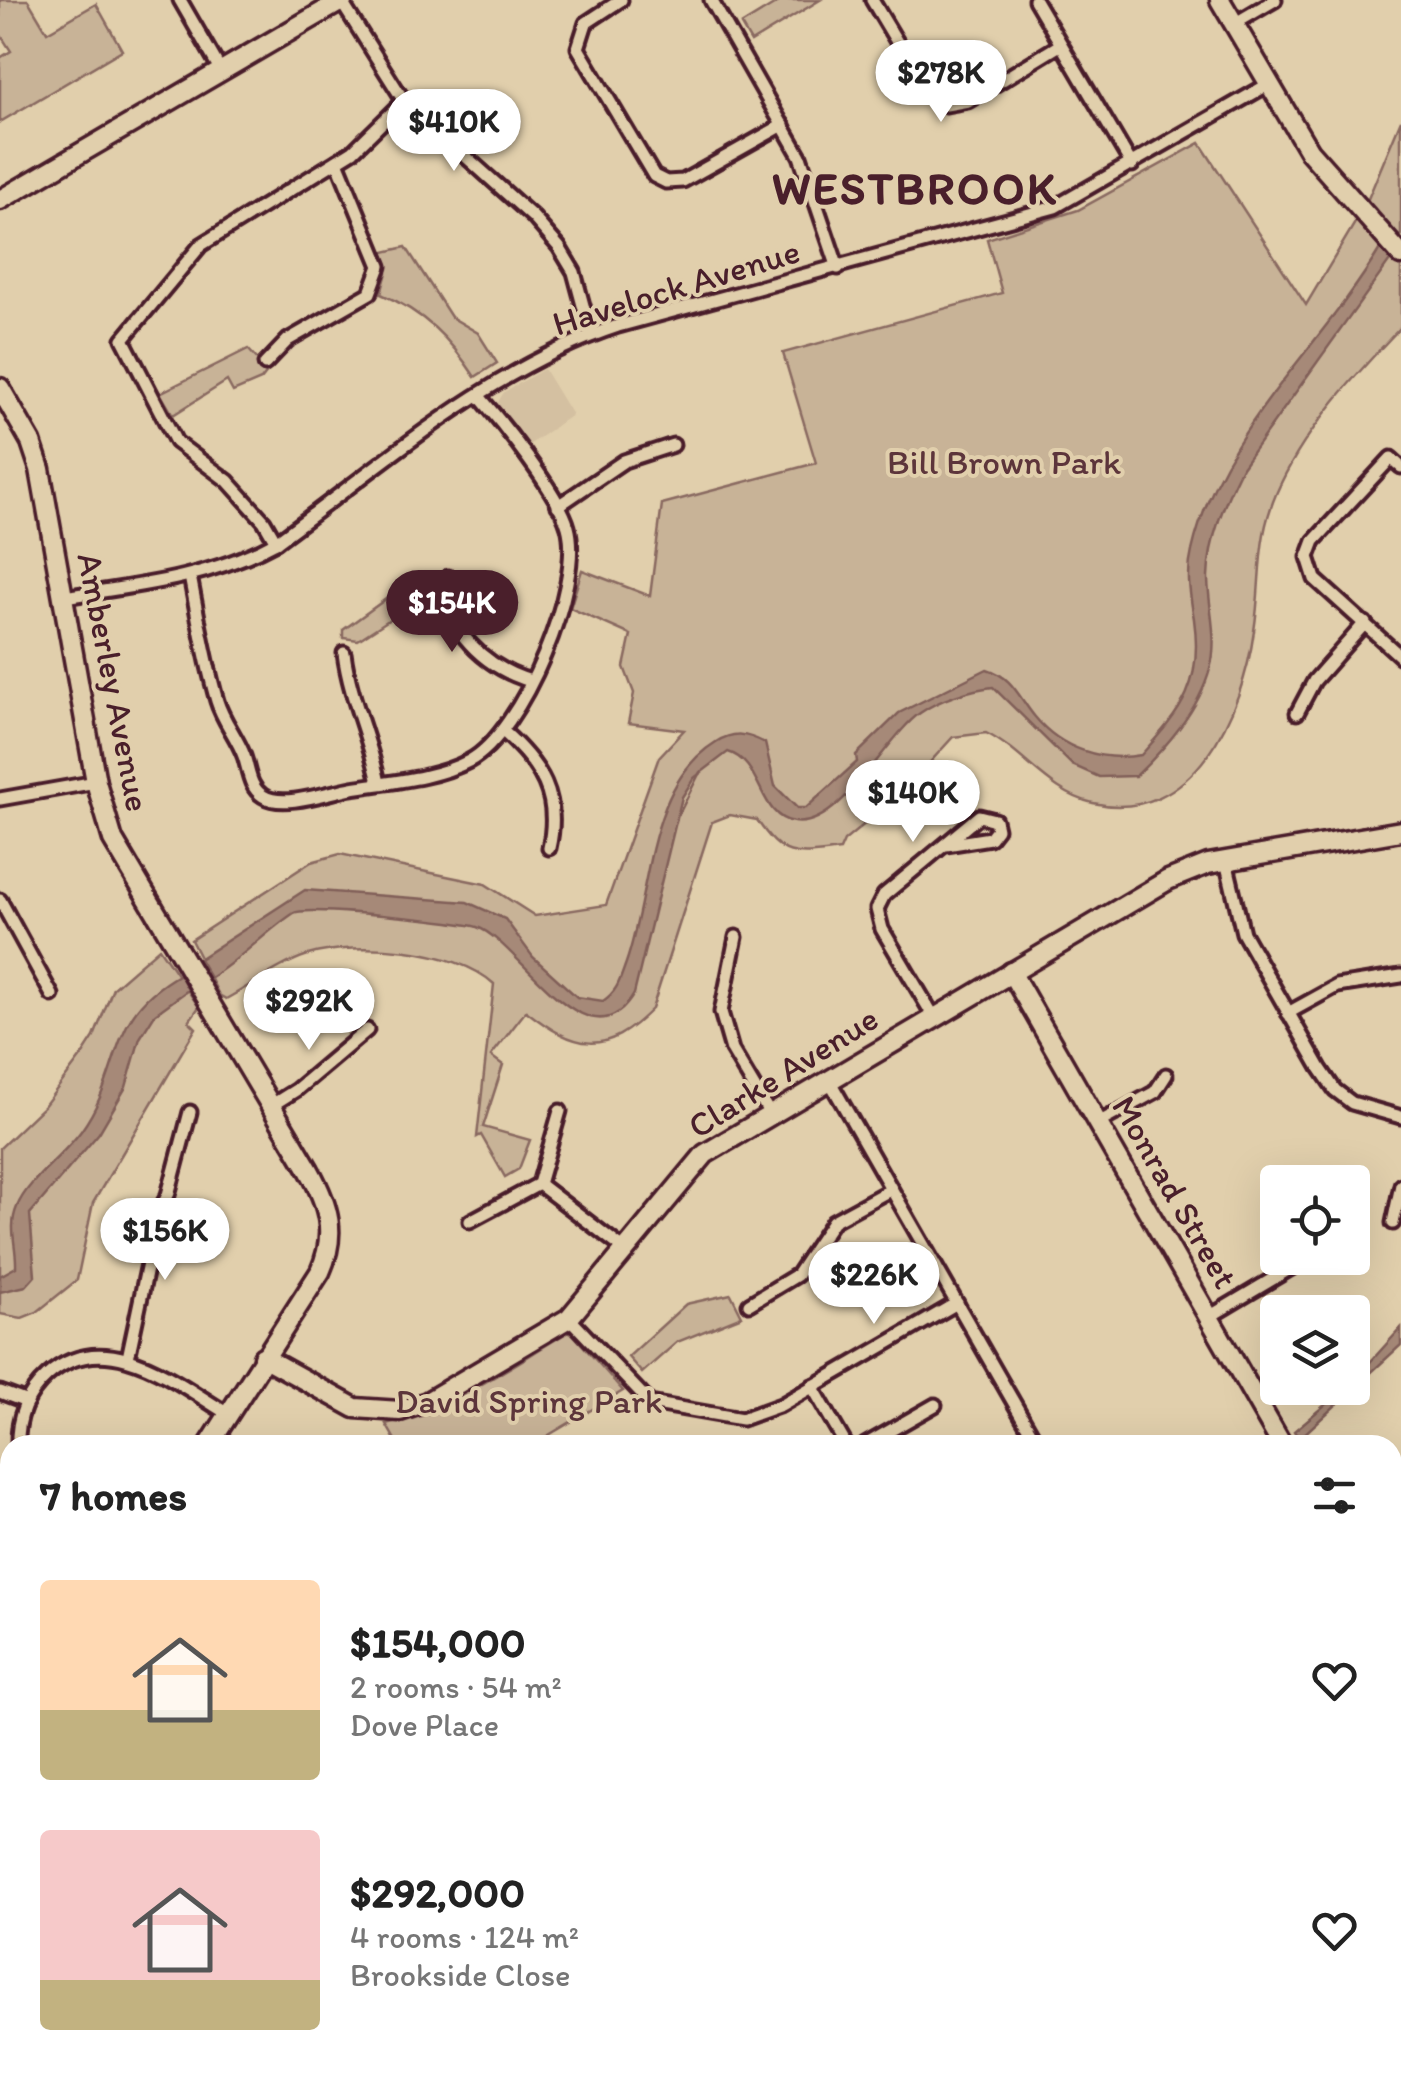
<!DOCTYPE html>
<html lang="en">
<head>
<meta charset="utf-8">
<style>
  :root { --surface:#fff; --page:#f2f2f2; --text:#222; --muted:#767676; --accent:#4a1f2b }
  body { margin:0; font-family:Itim,sans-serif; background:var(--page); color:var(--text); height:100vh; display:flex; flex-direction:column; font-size:38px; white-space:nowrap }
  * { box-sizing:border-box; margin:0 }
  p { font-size:32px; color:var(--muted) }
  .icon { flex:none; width:55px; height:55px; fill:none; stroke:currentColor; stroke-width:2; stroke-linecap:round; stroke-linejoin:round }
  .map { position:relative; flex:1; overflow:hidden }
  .panel { position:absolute; left:0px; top:1435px; width:1402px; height:642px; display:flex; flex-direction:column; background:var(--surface); border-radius:30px 30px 0 0; box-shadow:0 10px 40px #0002 }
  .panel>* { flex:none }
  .tools { position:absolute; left:1260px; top:1165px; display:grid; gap:20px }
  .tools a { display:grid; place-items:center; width:110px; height:110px; border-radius:10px; background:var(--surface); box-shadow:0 10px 40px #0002; font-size:50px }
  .price { position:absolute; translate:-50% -85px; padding:0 22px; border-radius:35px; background:#fff; color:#222; font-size:32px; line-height:65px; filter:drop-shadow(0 2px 5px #0008) }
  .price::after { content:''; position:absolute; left:50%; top:60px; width:30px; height:22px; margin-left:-15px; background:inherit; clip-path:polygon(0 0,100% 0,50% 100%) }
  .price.selected { background:var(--accent); color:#fff }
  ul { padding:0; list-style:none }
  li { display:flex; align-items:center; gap:30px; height:250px; padding:0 40px }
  li span { display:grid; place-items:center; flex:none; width:280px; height:200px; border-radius:10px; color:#555 }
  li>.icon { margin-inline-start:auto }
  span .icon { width:120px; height:120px; fill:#fffc; stroke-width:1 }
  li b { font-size:42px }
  h2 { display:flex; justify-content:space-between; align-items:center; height:120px; padding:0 40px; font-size:42px }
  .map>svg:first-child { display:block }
</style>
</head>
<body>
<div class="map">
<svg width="1401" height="2076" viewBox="0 0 1401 2076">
  <rect width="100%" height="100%" fill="#e1cfac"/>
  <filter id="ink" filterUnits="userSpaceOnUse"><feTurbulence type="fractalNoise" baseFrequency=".01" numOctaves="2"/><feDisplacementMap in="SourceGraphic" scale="20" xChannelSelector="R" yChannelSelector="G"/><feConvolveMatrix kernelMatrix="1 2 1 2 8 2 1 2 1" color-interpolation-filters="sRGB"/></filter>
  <g filter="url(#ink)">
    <path fill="#d4c0a1" d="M544 369 572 415 526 447 497 404 504 392Z"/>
    <g fill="#c8b397" stroke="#896961" stroke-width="2.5">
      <path d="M0 0H28L47 32 96 4 122 50 0 122V58L11 51 0 34Z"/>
      <path d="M782 0H820L751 42 741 25Z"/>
      <path d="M1401 120V327C1357 373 1309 425 1281 483 1254 539 1263 575 1254 631 1243 711 1194 826 1093 803 1049 793 1024 752 986 733L953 737 902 793 844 841 840 850C795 856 783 859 757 820L730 815 712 822 652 1009C605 1057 576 1050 526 1011L491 1056 503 1065 483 1127 530 1140 519 1169 505 1177 481 1135 477 1137 494 984C456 948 357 941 308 955 280 964 252 985 226 999L219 995 191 940 311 862 340 854 485 884 535 916 606 905 659 757 684 730 628 723 634 693 624 667 631 635 570 608 582 570 650 596 662 504 816 463 783 353 1002 293 987 239 1078 210 1200 143 1306 305 1365 206Z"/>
      <path d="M406 247 451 317 478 333 497 363 475 377C450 339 424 312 381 294L388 269 380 253Z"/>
      <path d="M248 349 268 371 261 380 233 392 227 381 173 415 160 393Z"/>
      <path d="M422 573 434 577 436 589 358 640 343 638V630Z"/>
      <path d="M159 948 199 1007 189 1021 196 1028 93 1203 77 1280 37 1312 22 1318 0 1314V1148L44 1106 81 1057 94 1037 113 988Z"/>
      <path d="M731 1294 742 1316 677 1342 642 1373 628 1357 686 1304Z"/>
      <path d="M570 1331 623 1391 532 1445H398L386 1424C454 1408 510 1366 570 1331Z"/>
      <path d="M10 1805V1992L0 1975V1820Z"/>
    </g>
    <g fill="#a68978" stroke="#815f59" stroke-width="2.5">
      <path d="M1381 247 1392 258 1242 467C1225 501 1209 538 1208 577 1208 607 1219 639 1210 669 1199 710 1166 747 1136 776L1099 777 1072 765 993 687C971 689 938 700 920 713 887 736 839 830 794 822 758 817 763 762 728 752L694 778 682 797 634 994C589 1072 517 940 477 927 459 921 305 906 294 913 264 933 241 959 210 978L199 959 305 890 467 902 505 919 533 957 577 997 603 1001C618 991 620 979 626 963 651 892 646 785 716 742 734 731 746 733 765 743L775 786 797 808H806L857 762 856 755 899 713 987 669C1013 677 1019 698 1035 717 1061 749 1102 762 1141 755 1183 709 1203 683 1194 619 1190 595 1186 575 1192 551 1219 431 1320 350 1381 247Z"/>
      <path d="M180 974 188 990 155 1014 140 1038 126 1087 99 1133 30 1214 35 1276 26 1286 0 1292V1276L16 1267C17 1246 8 1228 17 1207 27 1181 62 1157 81 1131 126 1068 103 1017 180 974Z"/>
      <path d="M1401 1328V1345L1299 1439 1294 1431 1345 1388H1352L1353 1381Z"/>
    </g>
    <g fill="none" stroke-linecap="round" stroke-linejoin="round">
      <path stroke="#815f59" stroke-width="2.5" d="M679 814 700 772"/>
      <g stroke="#4a1f2b" stroke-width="19">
        <g id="street">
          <path d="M180 0 221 71"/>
          <path d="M621 0 586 23 578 48 654 176 666 182 683 181 783 125"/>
          <path d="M711 0 800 156 838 268"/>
          <path d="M872 0 927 92 946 105 968 101 1060 45"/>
          <path d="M1035 0 1132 165"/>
          <path d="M341 1 404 101 533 217 559 247 574 272 591 335"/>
          <path d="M1234 24 1275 0"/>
          <path d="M265 364 288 340 370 293 380 266 337 161"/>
          <path d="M1401 467 1391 458 1314 541 1308 557 1315 579 1401 657"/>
          <path d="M558 506 624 461 673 445"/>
          <path d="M276 542 264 521 228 481 176 442 123 339 201 245 353 151 404 101"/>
          <path d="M190 576C198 617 205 661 217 701 223 721 237 737 244 756 249 770 249 787 263 796 283 809 329 792 352 788 389 782 435 779 469 761 522 733 584 584 568 527 559 494 503 424 479 396"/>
          <path d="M448 577C440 629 487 668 531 681"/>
          <path d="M63 597C136 586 211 578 276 542 383 464 490 368 618 326L1055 207 1269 84"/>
          <path d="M344 653C350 699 370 738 379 783"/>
          <path d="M1297 713 1314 681 1365 623"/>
          <path d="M504 732C541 765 561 796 549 848"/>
          <path d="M0 799 96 782"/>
          <path d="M1226 861 1243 933 1320 1068 1335 1090 1352 1103 1401 1117"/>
          <path d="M0 900 52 995"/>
          <path d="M736 937 721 1012 732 1050 770 1114"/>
          <path d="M1288 1013 1337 986 1401 976"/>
          <path d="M934 1017 882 929 877 909 884 895 979 816 995 820 997 829 990 838 946 845"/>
          <path d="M829 1080 1038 1445"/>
          <path d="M272 1105 296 1090 367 1030"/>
          <path d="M1098 1123 1155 1092 1166 1075"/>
          <path d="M539 1184 625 1250"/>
          <path d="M470 1221 539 1184 560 1111"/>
          <path d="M1393 1223 1401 1185"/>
          <path d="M749 1304 797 1275 833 1221 890 1190"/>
          <path d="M1209 1317 1308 1258"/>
          <path d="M569 1318 650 1403 742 1419 781 1405 957 1303"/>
          <path d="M128 1358 159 1212 168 1195 190 1112"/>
          <path d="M812 1386 846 1445"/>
          <path d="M0 1392 27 1402"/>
          <path d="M18 1445C17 1418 27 1394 47 1376 105 1324 175 1382 228 1414"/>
          <path d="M865 1445 935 1405"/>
          <path d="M0 1519 10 1504"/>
          <path d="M1392 1552 1401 1547"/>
          <path d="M1392 1803 1401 1799"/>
          <path d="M500 2068 503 2076"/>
          <path d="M968 2076 973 2068"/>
          <path d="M1275 2076 1278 2068"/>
        </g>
      </g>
      <g stroke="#4a1f2b" stroke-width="25">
        <g id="secondary">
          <path d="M1220 0 1309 151 1401 255"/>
          <path d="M0 200 343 0"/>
          <path d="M0 388 31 442 40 469 96 782 113 840 309 1170C329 1206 337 1234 320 1272L209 1445"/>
          <path d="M1011 972 1282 1445"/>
          <path d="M263 1357 355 1408 400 1411 427 1402 569 1318 705 1154 1168 880 1208 864 1401 831"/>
          <path d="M1392 1636 1401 1651"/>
          <path d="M601 2068 613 2076"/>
        </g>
      </g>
      <use href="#street" stroke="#e1cfac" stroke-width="11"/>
      <use href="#secondary" stroke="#e1cfac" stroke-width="18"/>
    </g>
  </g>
  <g text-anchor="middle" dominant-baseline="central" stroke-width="8" stroke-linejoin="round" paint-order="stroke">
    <g font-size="35" fill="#4a1f2b" stroke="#e1cfac">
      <text transform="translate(676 287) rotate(-17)">Havelock Avenue</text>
      <text transform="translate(114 682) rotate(79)">Amberley Avenue</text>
      <text transform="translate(783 1072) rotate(-32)">Clarke Avenue</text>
      <text transform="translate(1175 1192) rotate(60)">Monrad Street</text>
    </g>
    <g font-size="35" fill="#5d353b" stroke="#e1cfac">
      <text x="1004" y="462">Bill Brown Park</text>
      <text x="529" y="1401">David Spring Park</text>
    </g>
    <g font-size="45" font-weight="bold" letter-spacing="2.5" fill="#4a1f2b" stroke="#e1cfac">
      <text x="915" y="188">WESTBROOK</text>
    </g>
  </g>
</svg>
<div class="tools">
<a><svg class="icon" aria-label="locate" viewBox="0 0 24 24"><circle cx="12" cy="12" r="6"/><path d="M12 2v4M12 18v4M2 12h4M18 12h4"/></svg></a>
<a><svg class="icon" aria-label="layers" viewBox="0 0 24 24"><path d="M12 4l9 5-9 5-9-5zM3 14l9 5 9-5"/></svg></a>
</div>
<b class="price" style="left:941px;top:125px">$278K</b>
<b class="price" style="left:454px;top:174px">$410K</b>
<b class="price selected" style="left:452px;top:655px">$154K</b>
<b class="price" style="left:913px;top:845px">$140K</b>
<b class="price" style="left:309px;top:1053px">$292K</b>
<b class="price" style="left:165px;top:1283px">$156K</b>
<b class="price" style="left:874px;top:1327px">$226K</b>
<section class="panel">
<h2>7 homes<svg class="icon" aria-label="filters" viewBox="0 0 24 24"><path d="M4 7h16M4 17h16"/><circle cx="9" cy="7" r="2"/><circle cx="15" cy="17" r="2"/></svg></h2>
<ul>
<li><span style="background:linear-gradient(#ffd9b3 65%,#c2b280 0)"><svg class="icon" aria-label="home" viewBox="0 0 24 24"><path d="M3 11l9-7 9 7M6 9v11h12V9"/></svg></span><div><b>$154,000</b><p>2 rooms · 54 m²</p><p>Dove Place</p></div><svg class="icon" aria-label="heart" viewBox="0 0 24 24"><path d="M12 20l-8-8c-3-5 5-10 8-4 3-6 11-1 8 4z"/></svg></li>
<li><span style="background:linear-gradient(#f6c9c9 75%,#c2b280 0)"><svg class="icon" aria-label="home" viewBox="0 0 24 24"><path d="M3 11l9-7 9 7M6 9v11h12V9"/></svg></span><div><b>$292,000</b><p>4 rooms · 124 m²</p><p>Brookside Close</p></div><svg class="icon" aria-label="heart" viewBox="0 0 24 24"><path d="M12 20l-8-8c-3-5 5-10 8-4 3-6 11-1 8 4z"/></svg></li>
</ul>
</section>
</div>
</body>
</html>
